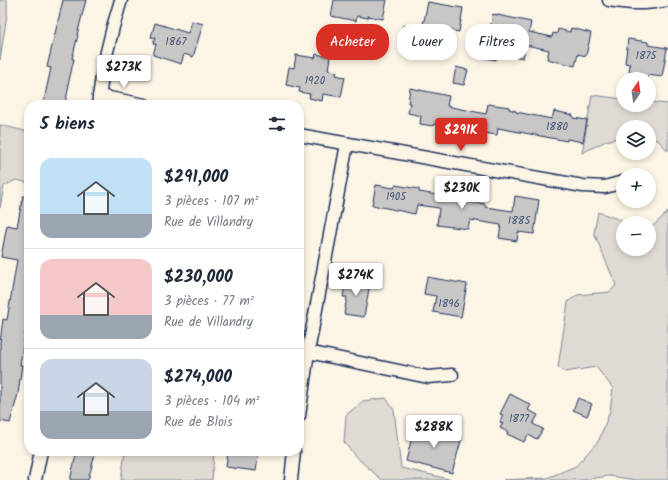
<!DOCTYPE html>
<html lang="fr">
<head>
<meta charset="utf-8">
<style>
  :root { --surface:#fff; --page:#f6f6f7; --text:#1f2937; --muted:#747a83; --line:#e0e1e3; --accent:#d93025 }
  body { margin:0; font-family:Kalam,sans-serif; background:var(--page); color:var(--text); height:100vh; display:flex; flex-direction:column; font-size:15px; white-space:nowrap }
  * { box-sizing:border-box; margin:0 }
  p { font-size:13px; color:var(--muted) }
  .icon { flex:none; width:22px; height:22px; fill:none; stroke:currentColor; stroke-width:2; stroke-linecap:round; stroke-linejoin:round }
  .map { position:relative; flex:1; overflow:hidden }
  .sheet { position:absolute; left:24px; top:100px; width:280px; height:356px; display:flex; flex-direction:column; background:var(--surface); border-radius:16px; box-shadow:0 2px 6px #0003 }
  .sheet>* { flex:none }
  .guide { position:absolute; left:316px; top:24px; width:292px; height:36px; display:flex; gap:8px }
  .needle { width:26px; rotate:13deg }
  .controls { position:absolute; left:616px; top:72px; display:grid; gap:8px }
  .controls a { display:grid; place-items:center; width:40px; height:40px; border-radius:50%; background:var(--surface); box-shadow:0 2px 6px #0003; font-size:20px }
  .price { position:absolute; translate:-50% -34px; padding:0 9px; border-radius:4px; background:#fff; color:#222; font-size:13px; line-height:26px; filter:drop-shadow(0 1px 2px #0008) }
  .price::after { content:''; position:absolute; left:50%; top:24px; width:12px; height:9px; margin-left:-6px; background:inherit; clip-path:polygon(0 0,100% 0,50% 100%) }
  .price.on { background:var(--accent); color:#fff }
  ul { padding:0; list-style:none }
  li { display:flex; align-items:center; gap:12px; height:100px; padding:0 16px }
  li+li { border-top:1px solid var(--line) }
  li span { display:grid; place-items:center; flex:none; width:112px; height:80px; border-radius:12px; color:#555 }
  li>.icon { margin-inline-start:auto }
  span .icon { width:48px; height:48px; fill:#fffc; stroke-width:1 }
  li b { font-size:17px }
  h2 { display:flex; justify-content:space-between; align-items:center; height:48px; padding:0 16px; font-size:17px }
  .chip { padding:0 14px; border-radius:16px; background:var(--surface); box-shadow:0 2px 6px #0003; font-size:14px; line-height:36px }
  .chip.on { background:var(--accent); color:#fff }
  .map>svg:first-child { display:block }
</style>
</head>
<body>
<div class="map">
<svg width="668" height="480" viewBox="0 0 668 480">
  <rect width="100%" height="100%" fill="#fcf5e5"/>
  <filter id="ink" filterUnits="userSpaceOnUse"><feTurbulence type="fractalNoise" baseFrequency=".025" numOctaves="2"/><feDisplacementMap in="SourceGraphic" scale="8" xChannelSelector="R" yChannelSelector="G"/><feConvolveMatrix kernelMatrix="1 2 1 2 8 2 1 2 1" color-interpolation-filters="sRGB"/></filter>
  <g filter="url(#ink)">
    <g fill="#dfdbd4" stroke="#7d8599">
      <path d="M0 0H7V14L0 60Z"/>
      <path d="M592 95 623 99V105H649V102L668 104V151L658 140 649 139V127H623V137L606 141 582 153Z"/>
      <path d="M0 125 29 132V183L16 180 4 186 0 208Z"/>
      <path d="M598 212 629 223H623V249H649V226H653L668 212V480H637L609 476 582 480H503L547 478 576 466 599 440 610 411 613 388 596 367 565 372 558 367 568 302 577 295 610 292 616 285 594 233Z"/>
      <path d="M386 398 394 410 401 468 453 480H382L355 456 344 442 346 415 363 401Z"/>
      <path d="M125 451H214L212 480H121Z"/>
    </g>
    <g fill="#c8c7c6" stroke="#1b2f5e">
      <path d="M63 0H86L77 35H78L72 59H74L68 85H69L65 105H43L51 68 47 67Z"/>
      <path d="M334 0H387L383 19 368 16V18L357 16 356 21 331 16Z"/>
      <path d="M428 2 463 8 459 32 423 25Z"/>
      <path d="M493 14 531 22 529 32 552 37 553 33 557 34 558 29 570 32 571 28 591 33 586 56 578 54 575 66 547 59 549 50 526 45 523 58 497 53 496 60 484 58Z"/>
      <path d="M192 21 203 24 193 57 184 54 181 64 153 55 156 44H153L155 38 151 37 155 23 188 33Z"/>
      <path d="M403 25 417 28 414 46 400 43Z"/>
      <path d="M628 39 648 42V45L667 48 662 77 648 75 647 79H636V73L629 72 630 64 625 63Z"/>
      <path d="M316 54 330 57 328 70 337 72 336 75 345 77 341 97 323 94 322 101 309 98 310 94 299 92 300 88 286 85 289 67 294 68 296 55 315 58Z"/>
      <path d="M456 67 468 70 464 85 453 83Z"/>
      <path d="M410 88 449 96 447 106 486 114 488 104 509 107V109L516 111V112L552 119 554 111 573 115V118L587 120 583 142 567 139V141L498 128 497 135 471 131 472 129 446 124 445 126 434 124 433 126 420 124 421 116 408 113 410 103H408Z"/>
      <path d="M376 185 394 188 395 185 419 189V192L449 197 448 199 485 204V207L513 211 515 196 539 200 534 234 518 232 517 241 499 238 501 225 470 220 468 229 437 225 439 208 417 205 415 214 372 205Z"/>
      <path d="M23 196 29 197V307L20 365H22L18 394 10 423 0 421V342L3 319 7 320 17 260 1 257 7 225 17 227Z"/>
      <path d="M427 277 467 284 461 317 433 312 436 296 424 294Z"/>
      <path d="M346 278 370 283 364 317 344 314 347 297H343Z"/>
      <path d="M510 394 531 405 528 410 538 415 533 424 543 429 537 439 528 435 524 442 507 434 508 432 500 428 503 423 500 422 503 415 500 414Z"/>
      <path d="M578 398 592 404 587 416 573 410Z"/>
      <path d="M415 425 462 437 452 473 406 461Z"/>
      <path d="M77 451H96L88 480H70Z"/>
      <path d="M228 451H259L256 471 226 467Z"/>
    </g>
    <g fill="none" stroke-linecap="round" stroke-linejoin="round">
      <g stroke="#1b2f5e" stroke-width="15">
        <g id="street">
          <path d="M609 0C631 4 646 4 668 0"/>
          <path d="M99 96 145 105"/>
          <path d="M98 105C102 70 110 34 121 0"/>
          <path d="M299 135 583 186 605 187 623 182"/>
          <path d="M308 352 428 377 452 375"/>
          <path d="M299 416 308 352 347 144"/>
          <path d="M35 480 41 451"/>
          <path d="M291 480 294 451"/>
        </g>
      </g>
      <use href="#street" stroke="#fcf5e5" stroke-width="12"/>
    </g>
  </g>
  <g text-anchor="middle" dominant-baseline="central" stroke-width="4" stroke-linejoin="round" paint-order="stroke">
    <g font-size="11" fill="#465578">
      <text x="176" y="42">1867</text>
      <text x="646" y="56">1875</text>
      <text x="315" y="81">1920</text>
      <text x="557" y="127">1880</text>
      <text x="396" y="197">1905</text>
      <text x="519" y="221">1885</text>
      <text x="449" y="304">1896</text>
      <text x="519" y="419">1877</text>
    </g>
  </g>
</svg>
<div class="controls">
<a><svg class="needle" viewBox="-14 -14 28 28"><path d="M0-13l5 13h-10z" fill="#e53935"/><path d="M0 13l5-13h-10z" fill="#747a83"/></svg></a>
<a><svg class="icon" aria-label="layers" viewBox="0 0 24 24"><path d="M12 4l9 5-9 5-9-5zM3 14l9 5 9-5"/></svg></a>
<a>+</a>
<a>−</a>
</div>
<b class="price" style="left:124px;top:89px">$273K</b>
<b class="price on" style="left:461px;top:152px">$291K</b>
<b class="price" style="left:462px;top:210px">$230K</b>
<b class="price" style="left:356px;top:297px">$274K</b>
<b class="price" style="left:434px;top:449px">$288K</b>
<div class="guide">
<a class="chip on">Acheter</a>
<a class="chip">Louer</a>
<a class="chip">Filtres</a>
</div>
<section class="sheet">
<h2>5 biens<svg class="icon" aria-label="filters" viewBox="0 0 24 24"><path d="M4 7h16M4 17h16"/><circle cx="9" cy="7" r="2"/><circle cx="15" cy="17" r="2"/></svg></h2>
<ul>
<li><span style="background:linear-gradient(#bfe0f5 70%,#9aa5b1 0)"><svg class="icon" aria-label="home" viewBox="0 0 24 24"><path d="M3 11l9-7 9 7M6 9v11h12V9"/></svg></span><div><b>$291,000</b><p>3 pièces · 107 m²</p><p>Rue de Villandry</p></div></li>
<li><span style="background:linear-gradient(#f6c9c9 70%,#9aa5b1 0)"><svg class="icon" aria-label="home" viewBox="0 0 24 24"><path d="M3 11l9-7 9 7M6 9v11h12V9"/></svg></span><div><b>$230,000</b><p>3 pièces · 77 m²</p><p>Rue de Villandry</p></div></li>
<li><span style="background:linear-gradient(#c9d6e8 65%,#9aa5b1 0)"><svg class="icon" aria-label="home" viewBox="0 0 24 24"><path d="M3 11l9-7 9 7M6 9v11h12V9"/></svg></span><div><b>$274,000</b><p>3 pièces · 104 m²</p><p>Rue de Blois</p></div></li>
</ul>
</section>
</div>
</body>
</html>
